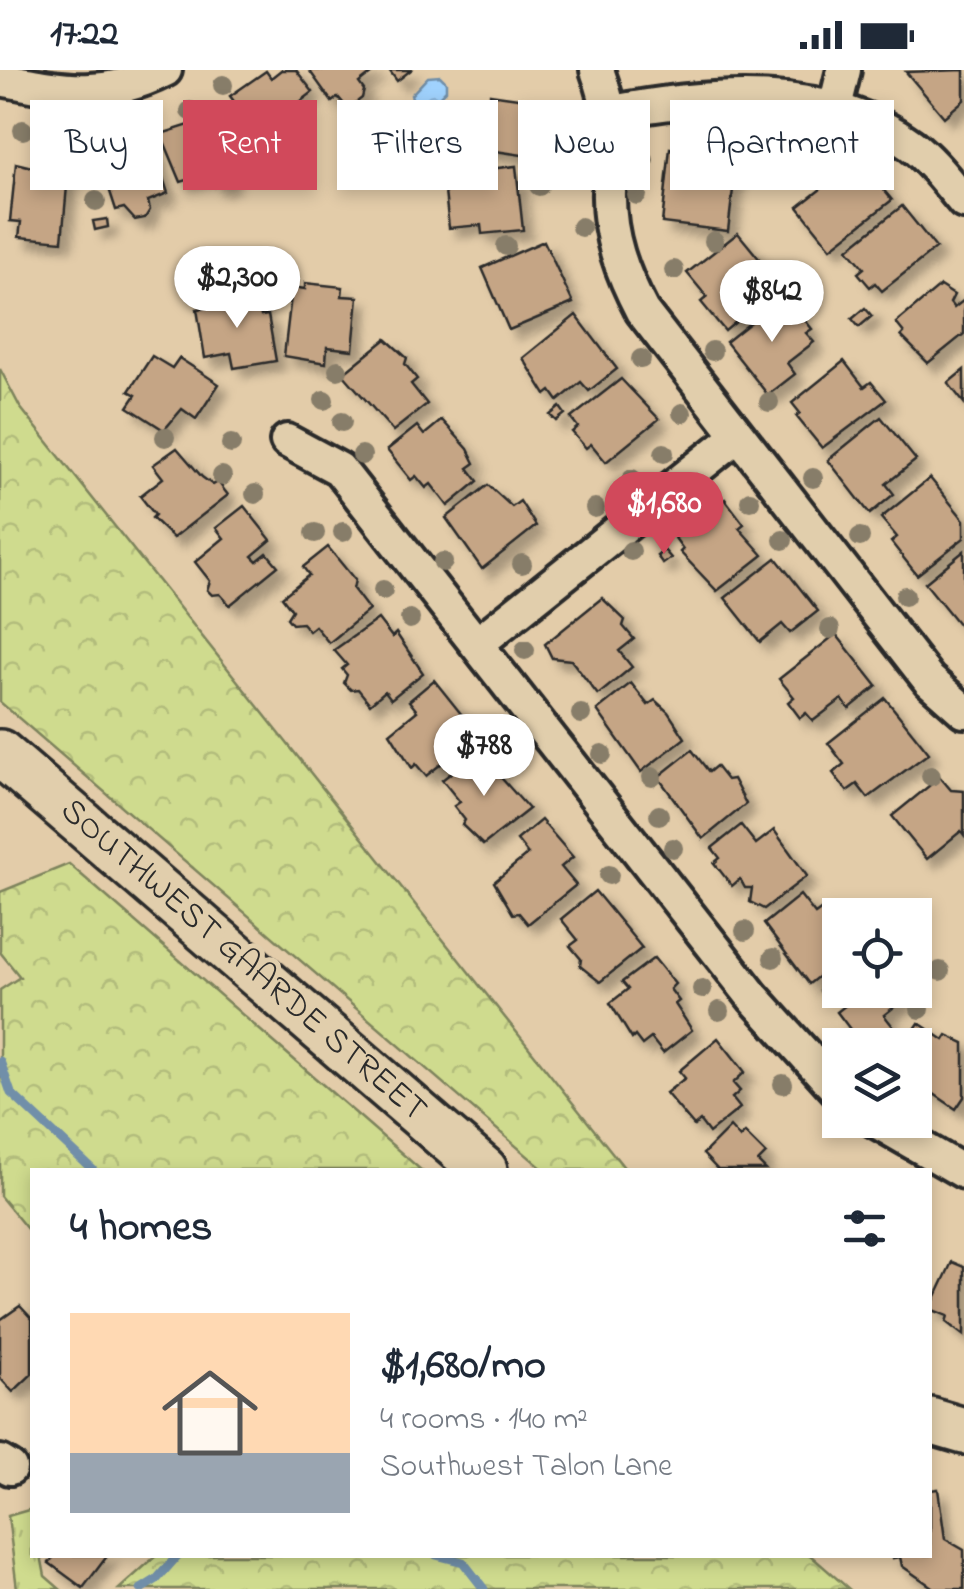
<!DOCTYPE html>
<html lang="en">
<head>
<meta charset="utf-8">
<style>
  :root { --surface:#fff; --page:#f2f2f3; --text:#1f2937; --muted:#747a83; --accent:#d1495b }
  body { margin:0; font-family:"Indie Flower",sans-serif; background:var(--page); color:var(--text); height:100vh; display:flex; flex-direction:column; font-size:38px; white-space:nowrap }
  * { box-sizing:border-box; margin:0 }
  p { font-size:32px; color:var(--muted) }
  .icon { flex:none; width:55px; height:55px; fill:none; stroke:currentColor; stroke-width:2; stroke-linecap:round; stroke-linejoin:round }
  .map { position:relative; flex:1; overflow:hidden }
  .drawer { position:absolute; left:30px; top:1098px; width:902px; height:390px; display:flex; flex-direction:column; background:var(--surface); border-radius:0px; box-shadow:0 5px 15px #0003 }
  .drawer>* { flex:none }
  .banner { position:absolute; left:30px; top:30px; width:905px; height:90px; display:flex; gap:20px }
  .buttons { position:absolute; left:822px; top:828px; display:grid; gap:20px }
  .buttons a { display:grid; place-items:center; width:110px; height:110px; border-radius:0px; background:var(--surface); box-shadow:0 5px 15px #0003; font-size:50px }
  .price { position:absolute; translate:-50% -85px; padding:0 22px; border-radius:35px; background:#fff; color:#222; font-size:32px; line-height:65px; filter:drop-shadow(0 2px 5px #0008) }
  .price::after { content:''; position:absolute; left:50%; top:60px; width:30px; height:22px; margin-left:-15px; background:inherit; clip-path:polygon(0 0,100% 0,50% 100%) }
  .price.active { background:var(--accent); color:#fff }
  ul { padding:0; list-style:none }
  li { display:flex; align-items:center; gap:30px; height:250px; padding:0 40px }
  li span { display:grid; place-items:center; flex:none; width:280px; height:200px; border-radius:0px; color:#555 }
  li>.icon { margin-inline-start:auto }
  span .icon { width:120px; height:120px; fill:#fffc; stroke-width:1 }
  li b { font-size:42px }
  h2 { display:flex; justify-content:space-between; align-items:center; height:120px; padding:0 40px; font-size:42px }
  .chip { padding:0 35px; border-radius:0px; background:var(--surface); box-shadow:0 5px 15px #0003; font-size:35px; line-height:90px }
  .chip.active { background:var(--accent); color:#fff }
  .status { display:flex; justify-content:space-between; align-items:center; height:70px; padding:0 50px; background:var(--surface); direction:ltr }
  .status svg { height:28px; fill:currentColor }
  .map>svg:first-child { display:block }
</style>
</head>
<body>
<div class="status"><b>17:22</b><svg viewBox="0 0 49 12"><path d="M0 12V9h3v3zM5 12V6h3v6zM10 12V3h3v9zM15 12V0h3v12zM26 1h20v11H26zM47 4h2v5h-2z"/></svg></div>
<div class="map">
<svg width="964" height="1519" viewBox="0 0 964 1519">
  <defs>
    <pattern id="grass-tufts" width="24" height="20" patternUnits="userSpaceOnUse" patternTransform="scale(2.5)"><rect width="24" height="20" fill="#cfdb8e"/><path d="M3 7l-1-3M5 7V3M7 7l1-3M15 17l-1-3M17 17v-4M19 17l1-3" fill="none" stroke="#b2bc7b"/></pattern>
    <pattern id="forest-crowns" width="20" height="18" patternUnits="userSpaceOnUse" patternTransform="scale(2.5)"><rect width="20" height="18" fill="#cfdb8e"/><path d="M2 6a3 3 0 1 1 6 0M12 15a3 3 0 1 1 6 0" fill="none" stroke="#b2bc7b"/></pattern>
    <pattern id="water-ripples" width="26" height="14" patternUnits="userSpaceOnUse" patternTransform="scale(2.5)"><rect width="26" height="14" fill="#a0d2fd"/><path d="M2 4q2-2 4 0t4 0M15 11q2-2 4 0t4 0" fill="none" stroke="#8ab4d9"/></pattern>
    <filter id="shadow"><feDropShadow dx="9" dy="9" stdDeviation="5" flood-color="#0004"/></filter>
  </defs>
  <rect width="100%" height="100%" fill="#e3cca9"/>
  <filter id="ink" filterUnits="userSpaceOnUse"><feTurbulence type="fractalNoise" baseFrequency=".01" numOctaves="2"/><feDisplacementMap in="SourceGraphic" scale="20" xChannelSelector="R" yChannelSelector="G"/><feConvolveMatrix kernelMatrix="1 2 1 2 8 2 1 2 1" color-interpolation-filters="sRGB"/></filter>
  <g filter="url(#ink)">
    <path fill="url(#grass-tufts)" stroke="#7d835c" stroke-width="2.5" d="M32 1439V1485H41L45 1506 60 1519H17L8 1446Z"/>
    <g fill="url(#forest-crowns)" stroke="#7d835c" stroke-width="2.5">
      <path d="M0 299 20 337 626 1100H544L0 632Z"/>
      <path d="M69 794 421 1100H32V1165L0 1126V920L20 907 0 882V822Z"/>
      <path d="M157 1485H810L849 1519H119Z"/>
    </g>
    <path fill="url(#water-ripples)" stroke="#718fa9" stroke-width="2.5" d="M440 6 446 12V20L425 41H417L411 25 428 7Z"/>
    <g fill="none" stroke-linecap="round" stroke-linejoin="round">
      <g stroke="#718fa9" stroke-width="9">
        <path d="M0 991 11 1023 93 1100"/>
        <path d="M436 1485 463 1492 484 1519"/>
        <path d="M141 1519 157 1509 178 1485"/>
      </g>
    </g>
    <g fill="#c5a585" stroke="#2b2b2b" stroke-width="2.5" filter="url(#shadow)">
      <path d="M281 0H296L313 22 292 38 294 41 280 51 283 55 260 66 230 26 266 1 271 8Z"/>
      <path d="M309 0H376L359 13 364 20 362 28 353 35 344 34 338 27 332 32Z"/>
      <path d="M389 0H411L397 11Z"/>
      <path d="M964 0V30L944 47 906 2Z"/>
      <path d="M490 24 546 32 542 59 553 61 549 89 475 78 480 39 488 40Z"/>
      <path d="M230 44 246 94 228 100 231 111 215 117 210 103 181 112 161 64 189 55 190 59Z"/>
      <path d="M150 68 168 123 148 131 150 140 145 148 135 150 124 138 116 140 99 88Z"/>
      <path d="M670 78 737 86 728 161 662 153Z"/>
      <path d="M41 91 69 94 62 171 19 167 21 152 10 151 16 93 40 99Z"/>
      <path d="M516 96 523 160 482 164 481 155 449 158 443 104Z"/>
      <path d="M845 100 859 117 872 106 892 130 831 178 798 137Z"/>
      <path d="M902 136 936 178 882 221 875 213 870 217 858 203 864 198 848 179Z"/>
      <path d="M107 149 108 157 95 160 93 151Z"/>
      <path d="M738 163 774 207 749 228 755 236 725 261 701 232 707 227 687 203Z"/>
      <path d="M544 171 573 233 509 260 482 198Z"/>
      <path d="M305 213 343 217 342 226 358 227 353 280 327 277 326 293 284 286 292 217 305 219Z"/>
      <path d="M940 216 954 225 950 233 954 238 964 230V264L928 293 901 266 904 263 896 253Z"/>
      <path d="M257 224 261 246 268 245 276 291 234 298 231 283 205 288 197 239 211 237V232Z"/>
      <path d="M780 229 796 249 801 245 812 259 806 263 814 272 787 293 795 304 768 325 726 272Z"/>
      <path d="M865 238 872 246 859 257 852 249Z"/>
      <path d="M576 245 617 299 589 321 581 312 558 331 551 321 546 325 523 288Z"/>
      <path d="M386 269 407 288 405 294 417 309 411 314 427 334 393 361 343 304Z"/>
      <path d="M152 286 172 298 179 288 219 314 196 349 182 339 164 360 128 337 136 325 129 321Z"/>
      <path d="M844 291 864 317 871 312 886 330 822 378 796 346 800 343 792 333Z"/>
      <path d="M964 300V333L948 313Z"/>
      <path d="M621 309 659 349 606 392 591 374 586 378 572 362 578 357 571 348Z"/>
      <path d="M560 337 565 344 556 351 550 345Z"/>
      <path d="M881 347 916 390 886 414 894 424 870 444 828 390Z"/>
      <path d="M442 350 468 379 475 393 468 398 478 411 448 436 431 414 426 418 416 406 411 410 387 380 417 356 424 365Z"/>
      <path d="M177 378 202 407 213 415 218 412 228 425 173 468 152 448 155 445 140 426 163 408 153 395Z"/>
      <path d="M930 408 964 450V468L917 505 891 472 897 467 881 448Z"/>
      <path d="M488 415 512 437 520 431 536 456 482 499 446 448Z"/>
      <path d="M725 429 744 454 739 458 763 485 717 521 680 482 683 479 675 468Z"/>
      <path d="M244 436 271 470 252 486 257 491 267 483 278 496 230 535 220 524 212 525 207 520 210 511 195 492 224 468 216 458Z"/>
      <path d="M328 477 355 510 353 519 369 540 329 573 315 556 309 561 302 553 292 554 287 548 292 540 282 527 309 505 303 497Z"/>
      <path d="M664 480 671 488 663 494 657 486Z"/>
      <path d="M964 481V561L925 513Z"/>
      <path d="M776 488 818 541 790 563 782 554 760 572 725 528Z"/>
      <path d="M602 528 625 550 623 556 634 569 619 581 632 597 598 625 571 590 552 588 545 574Z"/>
      <path d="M378 549 392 567 396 563 423 603 391 629 385 621 370 634 358 619 351 620 344 613 347 605 342 599 347 595 334 580Z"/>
      <path d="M836 564 877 616 849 639 842 629 813 651 806 643 800 648 788 632 794 627 779 609Z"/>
      <path d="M434 610 462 645 454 651 470 671 426 706 416 694 412 698 390 663 417 641 409 631Z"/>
      <path d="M631 613 648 635 655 630 668 642 685 668 641 702 597 640Z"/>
      <path d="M885 628 929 683 868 728 857 714 847 721 833 703 844 694 828 673Z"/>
      <path d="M692 680 709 702 716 696 727 710 733 709 746 734 703 769 658 707Z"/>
      <path d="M478 682 529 739 483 775 462 755 465 750 454 736 460 732 442 710Z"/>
      <path d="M940 707 951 720 964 721V765L961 761 927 789 892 746Z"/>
      <path d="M541 750 573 787 561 797 576 815 528 854 519 843 513 844 494 812 528 784 517 770Z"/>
      <path d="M741 755 756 774 774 760 807 806 764 839 750 832 752 818H745L740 809 732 816 714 793 720 788 712 778Z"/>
      <path d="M595 821 642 878 600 912 580 896 581 889 570 876 578 870 561 849Z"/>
      <path d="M800 825 815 844 822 839 840 857V889L809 914 764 854Z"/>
      <path d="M654 888 675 914 670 919 679 931 675 934 692 960 663 983 651 968 642 975 635 966 632 969 610 933 628 919 622 912Z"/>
      <path d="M915 916 917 919 884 945 895 959 875 975H862L837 942 851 931 843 920H915Z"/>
      <path d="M919 953 944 970 947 965 964 973V1027L956 1039 915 1011V975H904Z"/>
      <path d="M718 968 745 1002 733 1013 740 1021 732 1028 740 1038 709 1063 700 1051 694 1056 666 1023 685 1008 679 1001Z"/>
      <path d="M730 1057 740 1068 745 1063 766 1084 758 1092 766 1100H718L703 1084Z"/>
      <path d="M952 1192 964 1197V1266L946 1252 948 1246 930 1239Z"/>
      <path d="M20 1236 32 1249V1304L13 1322 0 1308V1250Z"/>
      <path d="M938 1419 945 1469 964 1480V1519H935L902 1496 900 1487 893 1488 892 1485H930V1420Z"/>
      <path d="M55 1485H108L83 1518 49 1493Z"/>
    </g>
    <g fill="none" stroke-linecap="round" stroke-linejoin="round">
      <g stroke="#2b2b2b" stroke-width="40">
        <g id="minor">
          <path d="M597 0C616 52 610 70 609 122 608 166 622 203 642 241L929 610 964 641"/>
          <path d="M0 9C63 21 106 30 165 0"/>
          <path d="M835 37 844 0"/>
          <path d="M612 42C708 24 827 13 911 75 931 90 948 113 964 132"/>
          <path d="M287 371 339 399 753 927 840 1023"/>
          <path d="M477 574 737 366"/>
          <path d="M874 1050 964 1102"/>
          <path d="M0 1392 10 1398"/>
        </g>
      </g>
      <g stroke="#2b2b2b" stroke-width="52">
        <g id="secondary">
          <path d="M0 683 484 1100"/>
          <path d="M930 1351 964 1361"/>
        </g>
      </g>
      <use href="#minor" stroke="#e1ceac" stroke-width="32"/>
      <use href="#secondary" stroke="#e1ceac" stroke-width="45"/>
    </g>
    <g fill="#877d69">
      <circle cx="223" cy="15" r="10"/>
      <circle cx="190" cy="41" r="10"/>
      <circle cx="580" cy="50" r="10"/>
      <circle cx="23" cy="60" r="10"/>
      <circle cx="87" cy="65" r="10"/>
      <circle cx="761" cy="76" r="10"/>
      <circle cx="698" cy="77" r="10"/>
      <circle cx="644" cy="90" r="10"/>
      <circle cx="874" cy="90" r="10"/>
      <circle cx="854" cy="98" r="10"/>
      <circle cx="564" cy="99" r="10"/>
      <circle cx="87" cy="101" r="10"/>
      <circle cx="539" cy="116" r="10"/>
      <circle cx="637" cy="125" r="10"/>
      <circle cx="96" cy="131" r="10"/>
      <circle cx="581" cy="157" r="10"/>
      <circle cx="714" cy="171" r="10"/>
      <circle cx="506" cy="176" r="10"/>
      <circle cx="674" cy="200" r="10"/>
      <circle cx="712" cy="281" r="10"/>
      <circle cx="641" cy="289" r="10"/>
      <circle cx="338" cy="300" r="10"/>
      <circle cx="324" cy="330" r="10"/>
      <circle cx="769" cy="332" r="10"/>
      <circle cx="682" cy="343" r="10"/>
      <circle cx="342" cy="352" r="10"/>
      <circle cx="165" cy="367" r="10"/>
      <circle cx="231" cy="374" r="10"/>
      <circle cx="664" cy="383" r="10"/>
      <circle cx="362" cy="385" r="10"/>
      <circle cx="222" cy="406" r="10"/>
      <circle cx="813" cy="408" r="10"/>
      <circle cx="632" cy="409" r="10"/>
      <circle cx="255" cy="424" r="10"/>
      <circle cx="750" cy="431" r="10"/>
      <circle cx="595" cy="438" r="10"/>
      <circle cx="694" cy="440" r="10"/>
      <circle cx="670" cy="455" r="10"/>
      <circle cx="343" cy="462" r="10"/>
      <circle cx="315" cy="463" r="10"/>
      <circle cx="860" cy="467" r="10"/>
      <circle cx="783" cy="470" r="10"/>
      <circle cx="631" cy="481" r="10"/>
      <circle cx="443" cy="492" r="10"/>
      <circle cx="522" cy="494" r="10"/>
      <circle cx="383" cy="520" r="10"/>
      <circle cx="905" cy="526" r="10"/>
      <circle cx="410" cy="549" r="10"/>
      <circle cx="830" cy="559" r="10"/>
      <circle cx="525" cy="580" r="10"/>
      <circle cx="581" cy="644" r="10"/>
      <circle cx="602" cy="684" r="10"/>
      <circle cx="931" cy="706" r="10"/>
      <circle cx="652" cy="707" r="10"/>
      <circle cx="659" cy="745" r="10"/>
      <circle cx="673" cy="778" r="10"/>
      <circle cx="609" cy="805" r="10"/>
      <circle cx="745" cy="861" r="10"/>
      <circle cx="773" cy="888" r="10"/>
      <circle cx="940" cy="901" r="10"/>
      <circle cx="828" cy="918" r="10"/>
      <circle cx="702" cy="919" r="10"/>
      <circle cx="920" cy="939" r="10"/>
      <circle cx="719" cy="941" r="10"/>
      <circle cx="783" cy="1014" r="10"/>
    </g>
  </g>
  <g text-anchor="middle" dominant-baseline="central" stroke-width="10" stroke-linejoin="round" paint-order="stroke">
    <g font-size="35" fill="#2b2b2b" stroke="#e1ceac">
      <text transform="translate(243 891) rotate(41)">SOUTHWEST GAARDE STREET</text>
    </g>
  </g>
</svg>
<div class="buttons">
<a><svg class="icon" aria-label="locate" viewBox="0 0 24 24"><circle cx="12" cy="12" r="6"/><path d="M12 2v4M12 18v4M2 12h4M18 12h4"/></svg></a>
<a><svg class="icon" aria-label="layers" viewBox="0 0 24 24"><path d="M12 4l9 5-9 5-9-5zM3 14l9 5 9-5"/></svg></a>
</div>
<b class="price" style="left:237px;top:261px">$2,300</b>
<b class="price" style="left:772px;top:275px">$842</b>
<b class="price active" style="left:664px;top:487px">$1,680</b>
<b class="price" style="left:484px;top:729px">$788</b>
<div class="banner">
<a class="chip">Buy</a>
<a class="chip active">Rent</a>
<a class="chip">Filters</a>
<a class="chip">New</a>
<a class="chip">Apartment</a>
</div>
<section class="drawer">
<h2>4 homes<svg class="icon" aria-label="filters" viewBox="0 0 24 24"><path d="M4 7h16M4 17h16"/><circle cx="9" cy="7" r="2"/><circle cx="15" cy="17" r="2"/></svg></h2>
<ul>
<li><span style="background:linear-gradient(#ffd9b3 70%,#9aa5b1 0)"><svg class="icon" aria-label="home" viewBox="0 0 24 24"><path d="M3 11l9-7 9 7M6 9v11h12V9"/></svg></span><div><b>$1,680/mo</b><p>4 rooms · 140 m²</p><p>Southwest Talon Lane</p></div></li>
</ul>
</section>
</div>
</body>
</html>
